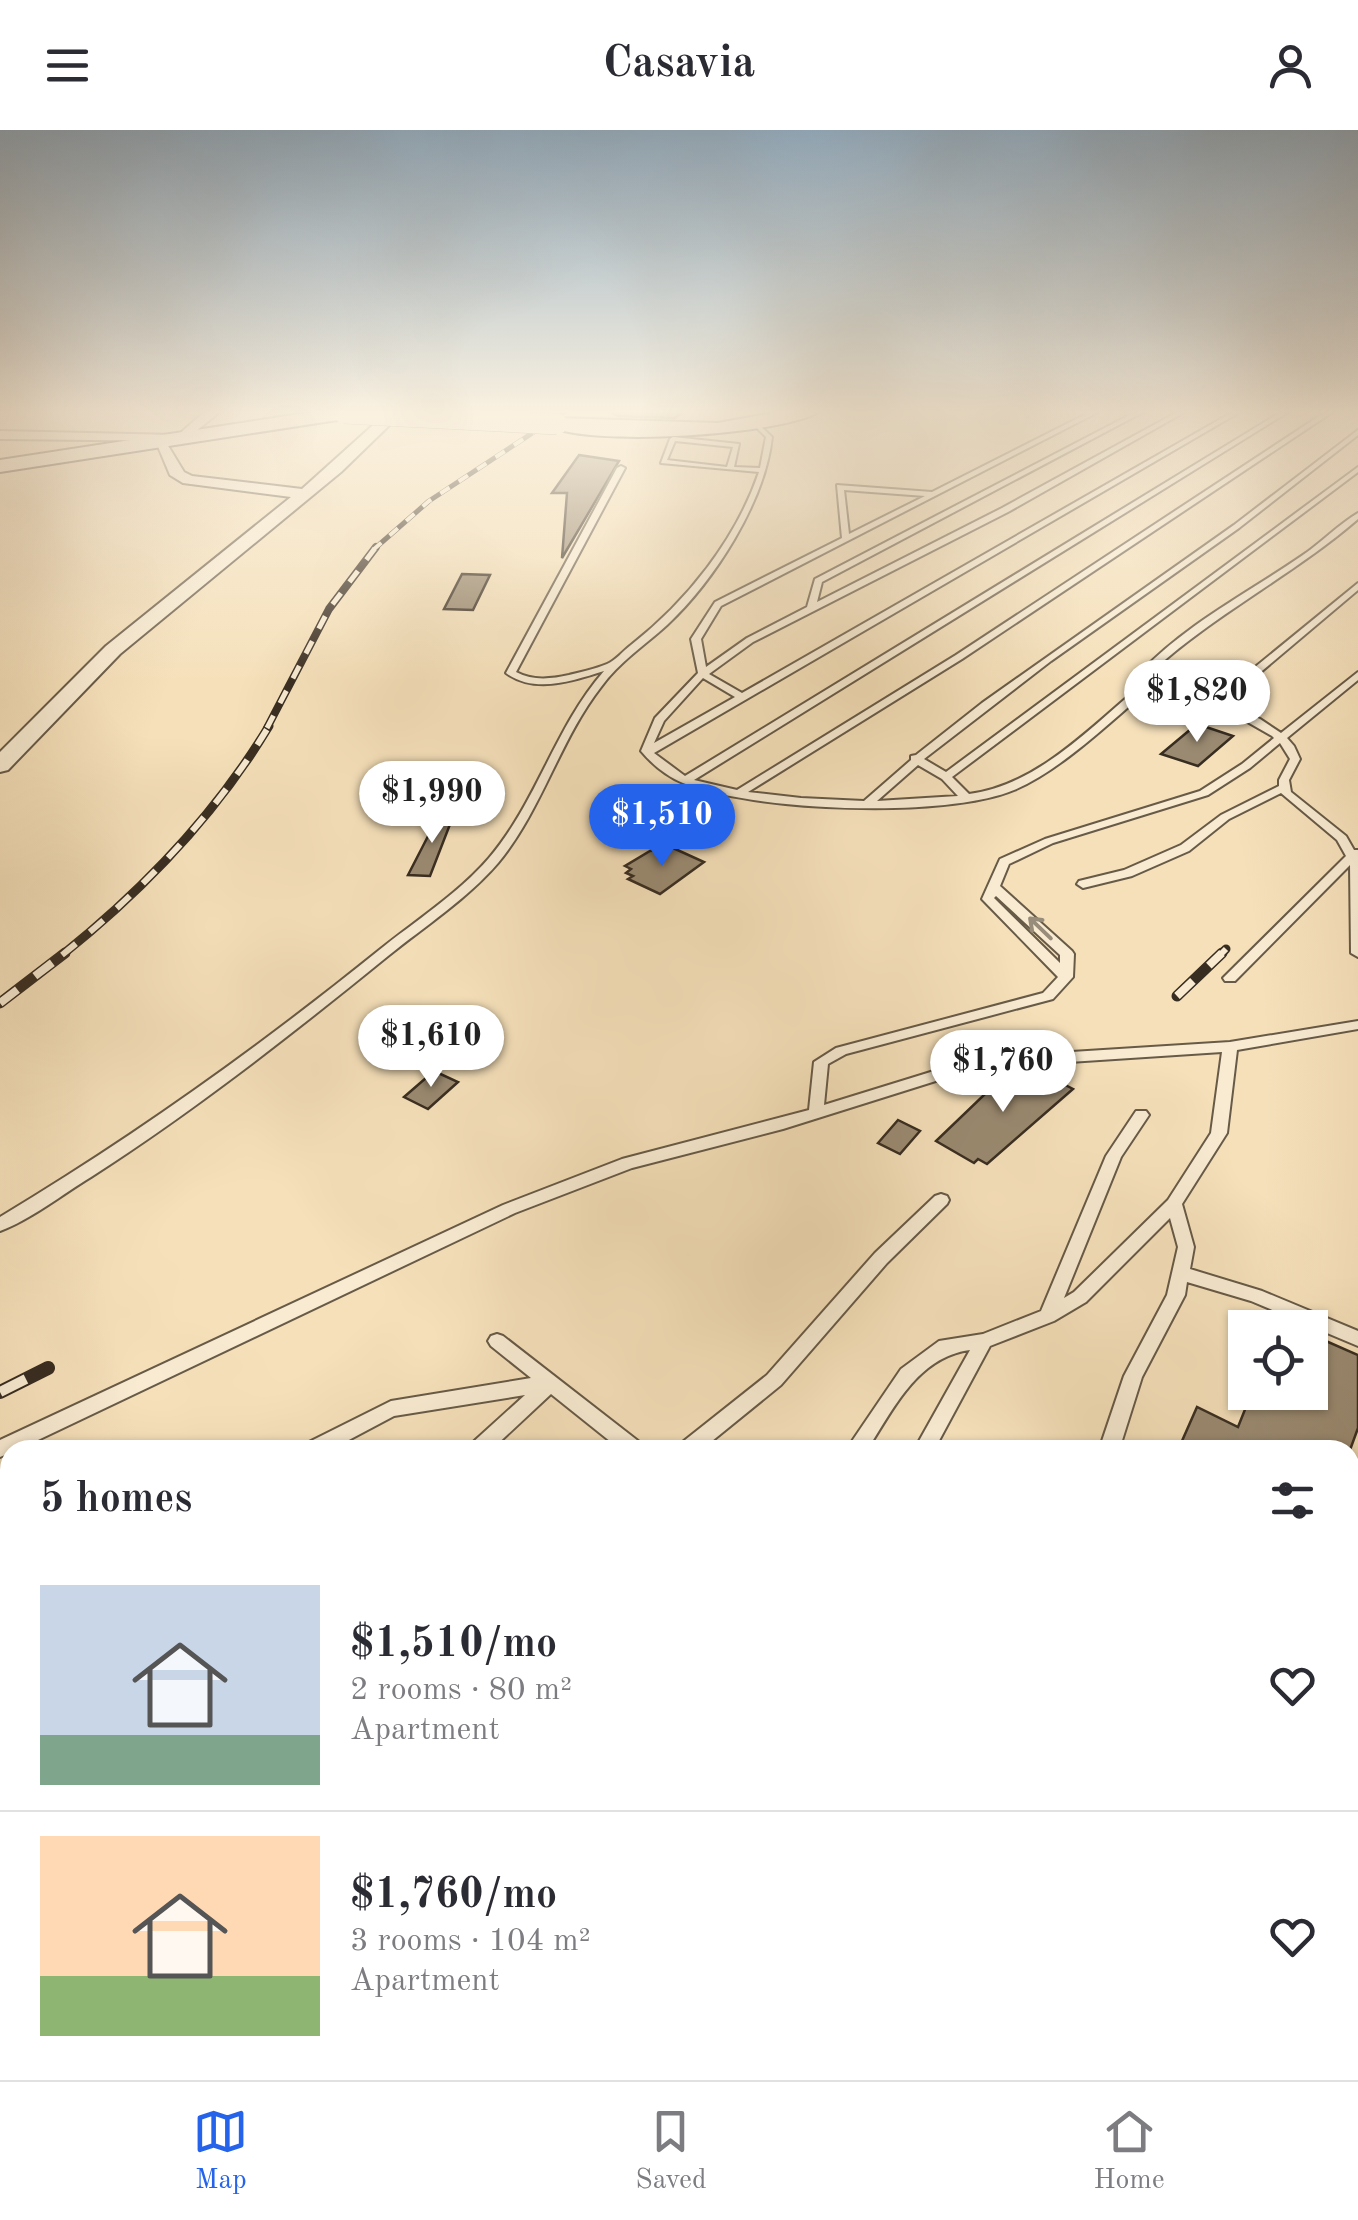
<!DOCTYPE html>
<html lang="en">
<head>
<meta charset="utf-8">
<style>
  :root { --surface:#fff; --page:#f2f2f3; --text:#2b2b33; --muted:#7c7c81; --line:#e1e1e2; --accent:#2563eb }
  body { margin:0; font-family:"Old Standard TT",serif; background:var(--page); color:var(--text); height:100vh; display:flex; flex-direction:column; font-size:38px; white-space:nowrap }
  * { box-sizing:border-box; margin:0 }
  p { font-size:32px; color:var(--muted) }
  .icon { flex:none; width:55px; height:55px; fill:none; stroke:currentColor; stroke-width:2; stroke-linecap:round; stroke-linejoin:round }
  .map { position:relative; flex:1; overflow:hidden }
  .side { position:absolute; left:0px; top:1310px; width:1360px; height:640px; display:flex; flex-direction:column; background:var(--surface); border-radius:30px 30px 0 0; box-shadow:0 2px 8px #0004 }
  .side>* { flex:none }
  .controls { position:absolute; left:1228px; top:1180px; display:grid; gap:20px }
  .controls a { display:grid; place-items:center; width:100px; height:100px; border-radius:0px; background:var(--surface); box-shadow:0 2px 8px #0004; font-size:50px }
  .price { position:absolute; translate:-50% -85px; padding:0 22px; border-radius:35px; background:#fff; color:#222; font-size:32px; line-height:65px; filter:drop-shadow(0 2px 5px #0008) }
  .price::after { content:''; position:absolute; left:50%; top:60px; width:30px; height:22px; margin-left:-15px; background:inherit; clip-path:polygon(0 0,100% 0,50% 100%) }
  .price.selected { background:var(--accent); color:#fff }
  ul { padding:0; list-style:none }
  li { display:flex; align-items:center; gap:30px; height:250px; padding:0 40px }
  li+li { border-top:2px solid var(--line) }
  li span { display:grid; place-items:center; flex:none; width:280px; height:200px; border-radius:0px; color:#555 }
  li>.icon { margin-inline-start:auto }
  span .icon { width:120px; height:120px; fill:#fffc; stroke-width:1 }
  li b { font-size:42px }
  h2 { display:flex; justify-content:space-between; align-items:center; height:120px; padding:0 40px; font-size:42px }
  header { display:flex; justify-content:space-between; align-items:center; height:130px; padding:0 40px; background:var(--surface); font-size:45px; font-weight:600 }
  .tabs { display:flex; justify-content:space-around; align-items:center; height:140px; border-top:2px solid var(--line); background:var(--surface); font-size:28px; color:var(--muted) }
  .tabs a { display:grid; justify-items:center; gap:5px }
  .tabs .selected { color:var(--accent) }
  .map>svg:first-child { display:block }
</style>
</head>
<body>
<header><svg class="icon" aria-label="menu" viewBox="0 0 24 24"><path d="M4 6h16M4 12h16M4 18h16"/></svg>Casavia<svg class="icon" aria-label="person" viewBox="0 0 24 24"><circle cx="12" cy="8" r="4"/><path d="M4 21q1-7 8-7t8 7"/></svg></header>
<div class="map">
<svg width="1358" height="1950" viewBox="0 0 1358 1950">
  <rect width="100%" height="100%" fill="#f5e0ba"/>
  <filter id="stains"><feTurbulence type="fractalNoise" baseFrequency=".002" numOctaves="4"/><feColorMatrix values="0 0 0 0 .2 0 0 0 0 .09 0 0 0 0 .02 0 0 0 .5 -.17"/></filter>
  <radialGradient id="worn" r=".72"><stop offset=".6" stop-color="#630" stop-opacity="0"/><stop offset="1" stop-color="#630" stop-opacity=".3"/></radialGradient>
  <g fill="#9a8a71" stroke="#382d21" stroke-width="2.5">
    <path d="M605 279H688L675 288 618 286Z"/>
    <path d="M579 325 619 331 562 428 567 363H552Z"/>
    <path d="M462 444 490 445 473 480 444 479Z"/>
    <path d="M1197 594 1233 606 1198 636 1161 624Z"/>
    <path d="M442 679 454 684 430 746 408 745Z"/>
    <path d="M673 718 704 732 660 764 628 749 633 746 626 743 631 739 625 736 650 721Z"/>
    <path d="M1021 939 1033 946 1038 941 1073 959 987 1034 978 1029 974 1033 936 1011 1010 940Z"/>
    <path d="M434 941 458 952 428 979 404 967Z"/>
    <path d="M898 990 920 1001 900 1024 878 1013Z"/>
    <path d="M1310 1204 1358 1225V1298L1350 1320H1178L1197 1277 1238 1297 1252 1262H1310Z"/>
  </g>
  <g fill="none" stroke-linecap="round" stroke-linejoin="round">
    <g stroke="#675a47" stroke-width="4">
      <g id="lane">
        <path d="M1096 279H1104L721 476 701 509 706 537 747 508 807 477 815 449 1141 279H1149L822 452 817 472 1002 378 1183 279H1190L1008 382 753 512 709 544 742 563 1238 279H1245L654 623 685 646 1286 279H1293L694 650 737 660 956 525 1330 279H1337L962 529 748 662 801 668 864 671 911 630V626L916 625 982 573 1234 395 1358 300V305L1239 398 1051 531 924 629 946 642 1358 337V342L952 647 969 664C1039 655 1094 594 1146 551L1140 543C1186 494 1248 463 1303 425 1322 412 1339 394 1358 383V389C1292 446 1214 484 1150 543L1155 549 1216 569 1358 453V460L1224 573 1260 589 1281 603 1358 542V550L1287 608 1294 616 1300 629 1289 650 1291 662 1346 706 1354 720H1358V827L1351 823 1350 735 1235 851H1225L1223 848 1346 726 1337 710 1281 663 1229 689 1189 721 1132 746 1083 758 1077 754 1079 751 1124 740 1181 715 1221 685 1279 656V650L1290 629 1280 613 1250 638 1208 665 1053 713 1009 734 1000 756 1072 821 1074 824 1073 847 1053 869 846 924 828 934 824 975 976 928 1230 912 1358 891V899L1237 920 1227 1003 1182 1074 1194 1117 1190 1139 1262 1161 1358 1201V1216L1251 1171 1187 1152 1185 1165 1142 1247 1119 1320H1099L1124 1246 1167 1165 1178 1117 1170 1088 1086 1172 1054 1191 990 1216 934 1320H914L970 1220C917 1227 893 1280 867 1320H846L901 1239 939 1211 983 1204 1041 1181 1106 1026 1136 981H1146L1149 985 1121 1027 1064 1168 1074 1162 1168 1070 1211 1003 1222 922 977 938 783 999 632 1038 515 1083 17 1320H10V1323L0 1327V1310L503 1075 622 1029 809 980 814 932 836 918 1043 863 1058 847 982 769 1000 729 1045 709 1200 661 1242 634 1274 608 1272 606 1230 582 1154 555C1114 588 1062 640 1014 660 946 689 751 681 683 653 666 646 652 634 641 621L655 588 698 543 691 509 715 472 842 408 837 355 932 362ZM844 360 925 366 849 404ZM703 548 735 567 654 613 664 591ZM918 635 942 649 958 666 877 671ZM996 766 1060 825V833L994 768Z"/>
        <path d="M758 294 772 307C765 372 714 451 667 495 644 516 619 532 601 557 559 611 542 680 498 733 467 769 425 796 388 826 292 904 195 980 91 1047 63 1064 30 1090 0 1101V1087C133 1007 258 918 378 821 415 791 458 764 489 728 537 672 555 597 604 541 572 551 535 564 506 543L617 338 621 336 625 338 516 542C533 551 551 549 569 545 581 542 595 539 607 534 615 531 623 521 631 515 686 472 736 410 759 342L661 333 670 309 673 307 739 314 734 337 760 338 766 307 755 296ZM675 311 733 317 727 337 667 330Z"/>
        <path d="M941 1064 947 1066 949 1070 947 1074 887 1133 781 1255 701 1320H677L680 1314 767 1245 875 1123 935 1066Z"/>
        <path d="M497 1204 503 1206 642 1314 645 1320H621L551 1264 491 1320H468L471 1314 525 1265 394 1286 330 1320H302L305 1314 391 1271 531 1248 491 1216 488 1211 491 1206Z"/>
        <path d="M10 1452V1472L0 1475V1455Z"/>
        <path d="M10 1620V1644L0 1646V1622Z"/>
        <path d="M10 1927V1940H23L20 1950H0V1930Z"/>
        <path d="M102 1940H128V1950H100Z"/>
        <path d="M343 1940H371L367 1950H338Z"/>
        <path d="M567 1940H593L591 1950H563Z"/>
        <path d="M687 1940H713L711 1950H683Z"/>
      </g>
    </g>
    <g stroke="#675a47" stroke-width="4">
      <g id="street">
        <path d="M208 279H223L184 311 0 309V301L178 305Z"/>
        <path d="M391 279H406L341 342 120 524 8 640 0 642V622L106 516 291 367 183 353 170 345 157 314H167L184 342 192 346 302 359Z"/>
      </g>
    </g>
    <g stroke="#382d21" stroke-width="4">
      <g id="secondary">
        <path d="M333 279 354 283 344 289 0 342V330Z"/>
        <path d="M794 279H823C792 306 575 318 547 294L557 288 718 293Z"/>
      </g>
    </g>
    <use href="#lane" fill="#f8ebd2" fill-rule="evenodd"/>
    <use href="#street" fill="#f8ebd2" fill-rule="evenodd"/>
    <use href="#secondary" fill="#f8ebd2" fill-rule="evenodd"/>
    <g stroke="#382d21" stroke-width="5">
      <path id="rail-far4" d="M373 420 429 371 569 279"/>
    </g>
    <g stroke="#382d21" stroke-width="8">
      <path id="rail-far3" d="M267 598 329 479 376 417"/>
    </g>
    <g stroke="#382d21" stroke-width="9">
      <g id="rail-far2">
        <path d="M62 825C142 761 216 684 269 596"/>
        <path d="M1220 825 1226 819"/>
      </g>
    </g>
    <g stroke="#382d21" stroke-width="11">
      <g id="rail-far1">
        <path d="M1177 866 1222 823"/>
        <path d="M0 873 65 823"/>
      </g>
    </g>
    <g stroke="#382d21" stroke-width="14">
      <path id="rail" d="M0 1262 48 1238"/>
    </g>
    <use href="#rail-far4" stroke="#f8ebd2" stroke-width="4" stroke-dasharray="11" stroke-linecap="butt"/>
    <use href="#rail-far3" stroke="#f8ebd2" stroke-width="5" stroke-dasharray="14" stroke-linecap="butt"/>
    <use href="#rail-far2" stroke="#f8ebd2" stroke-width="6" stroke-dasharray="18" stroke-linecap="butt"/>
    <use href="#rail-far1" stroke="#f8ebd2" stroke-width="8" stroke-dasharray="22" stroke-linecap="butt"/>
    <use href="#rail" stroke="#f8ebd2" stroke-width="10" stroke-dasharray="29" stroke-linecap="butt"/>
    <g stroke="#382d21" stroke-width="22" stroke-linecap="butt">
      <path id="secondary-bridge" d="M344 283 557 294"/>
    </g>
    <use href="#secondary-bridge" stroke="#f8ebd2" stroke-width="21"/>
  </g>
  <defs><path id="oneway-shaft" d="M-6 0H5M1.5-3L5.5 0L1.5 3" fill="none" stroke-width="1.6" stroke-linecap="round" stroke-linejoin="round" transform="scale(2.5)"/></defs>
  <use stroke="#988c7a" href="#oneway-shaft" transform="translate(1040 798) rotate(-136)"/>
  <linearGradient id="sky" x2="0" y2="1"><stop stop-color="#93adc1"/><stop offset="0.51" stop-color="#faf1e0"/><stop offset="1" stop-color="#faf1e0" stop-opacity="0"/></linearGradient>
  <rect width="1358" height="552" fill="url(#sky)"/>
  <rect width="100%" height="100%" filter="url(#stains)"/>
  <rect width="100%" height="100%" fill="url(#worn)"/>
</svg>
<div class="controls">
<a><svg class="icon" aria-label="locate" viewBox="0 0 24 24"><circle cx="12" cy="12" r="6"/><path d="M12 2v4M12 18v4M2 12h4M18 12h4"/></svg></a>
</div>
<b class="price" style="left:1197px;top:615px">$1,820</b>
<b class="price" style="left:432px;top:716px">$1,990</b>
<b class="price selected" style="left:662px;top:739px">$1,510</b>
<b class="price" style="left:431px;top:960px">$1,610</b>
<b class="price" style="left:1003px;top:985px">$1,760</b>
<section class="side">
<h2>5 homes<svg class="icon" aria-label="filters" viewBox="0 0 24 24"><path d="M4 7h16M4 17h16"/><circle cx="9" cy="7" r="2"/><circle cx="15" cy="17" r="2"/></svg></h2>
<ul>
<li><span style="background:linear-gradient(#c9d6e8 75%,#7fa58c 0)"><svg class="icon" aria-label="home" viewBox="0 0 24 24"><path d="M3 11l9-7 9 7M6 9v11h12V9"/></svg></span><div><b>$1,510/mo</b><p>2 rooms · 80 m²</p><p>Apartment</p></div><svg class="icon" aria-label="heart" viewBox="0 0 24 24"><path d="M12 20l-8-8c-3-5 5-10 8-4 3-6 11-1 8 4z"/></svg></li>
<li><span style="background:linear-gradient(#ffd9b3 70%,#8fb573 0)"><svg class="icon" aria-label="home" viewBox="0 0 24 24"><path d="M3 11l9-7 9 7M6 9v11h12V9"/></svg></span><div><b>$1,760/mo</b><p>3 rooms · 104 m²</p><p>Apartment</p></div><svg class="icon" aria-label="heart" viewBox="0 0 24 24"><path d="M12 20l-8-8c-3-5 5-10 8-4 3-6 11-1 8 4z"/></svg></li>
</ul>
</section>
</div>
<nav class="tabs">
<a class="selected"><svg class="icon" aria-label="map" viewBox="0 0 24 24"><path d="M3 6l6-2 6 2 6-2v14l-6 2-6-2-6 2zM9 4v14M15 6v14"/></svg>Map</a>
<a><svg class="icon" aria-label="saved" viewBox="0 0 24 24"><path d="M7 4h10v16l-5-4-5 4z"/></svg>Saved</a>
<a><svg class="icon" aria-label="home" viewBox="0 0 24 24"><path d="M3 11l9-7 9 7M6 9v11h12V9"/></svg>Home</a>
</nav>
</body>
</html>
